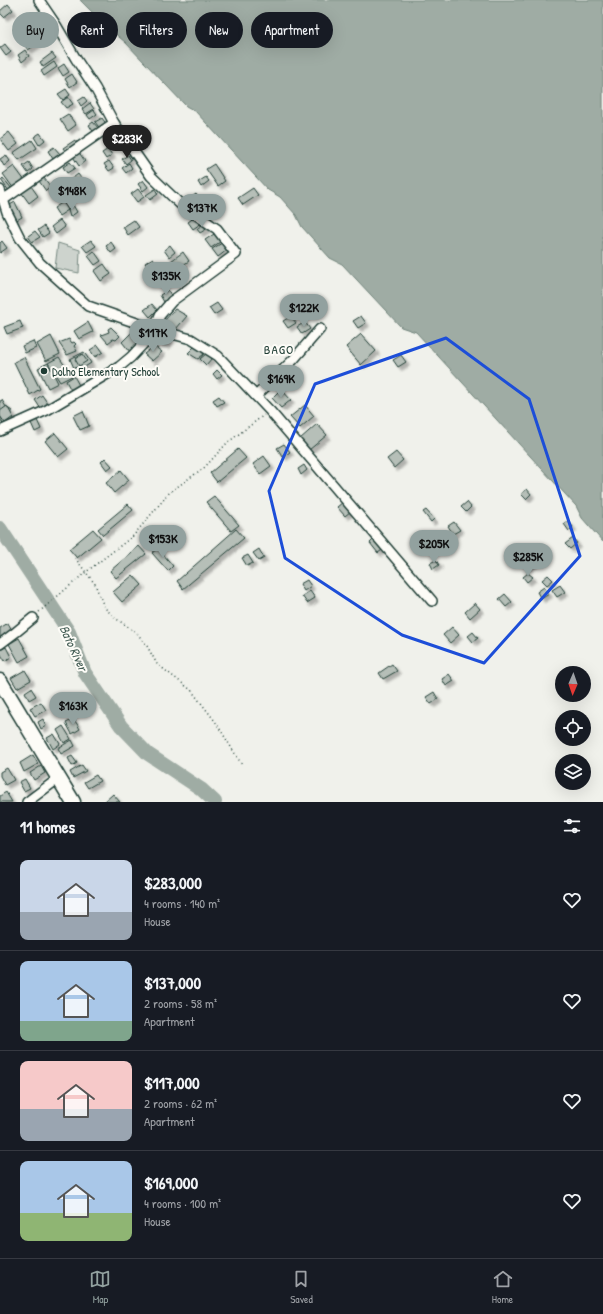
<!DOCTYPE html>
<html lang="en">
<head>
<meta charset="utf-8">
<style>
  :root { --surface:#171b24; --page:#242831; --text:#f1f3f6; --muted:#9ea1a6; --line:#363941; --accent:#92a19f }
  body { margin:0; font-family:"Patrick Hand",sans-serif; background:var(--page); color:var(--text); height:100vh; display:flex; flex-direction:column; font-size:15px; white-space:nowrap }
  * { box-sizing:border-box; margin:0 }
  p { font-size:13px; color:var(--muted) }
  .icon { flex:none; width:22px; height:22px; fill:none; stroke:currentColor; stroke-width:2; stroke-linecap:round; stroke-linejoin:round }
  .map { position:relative; height:802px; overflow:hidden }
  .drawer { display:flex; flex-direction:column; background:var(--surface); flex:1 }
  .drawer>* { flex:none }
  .top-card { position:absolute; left:12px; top:12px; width:400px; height:36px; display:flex; gap:8px }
  .needle { width:26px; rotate:182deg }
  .tools { position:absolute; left:555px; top:666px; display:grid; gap:8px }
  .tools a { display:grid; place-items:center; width:36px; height:36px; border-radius:50%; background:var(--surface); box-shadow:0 4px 16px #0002; font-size:20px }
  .price { position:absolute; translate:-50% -34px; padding:0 9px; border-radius:14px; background:var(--accent); color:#111; font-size:13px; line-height:26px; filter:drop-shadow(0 1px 2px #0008) }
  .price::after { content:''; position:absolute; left:50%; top:24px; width:12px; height:9px; margin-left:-6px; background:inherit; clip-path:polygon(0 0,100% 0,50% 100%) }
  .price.on { background:#222; color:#fff }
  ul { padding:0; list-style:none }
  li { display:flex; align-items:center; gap:12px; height:100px; padding:0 20px }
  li+li { border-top:1px solid var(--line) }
  li span { display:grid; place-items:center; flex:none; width:112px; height:80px; border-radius:8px; color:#555 }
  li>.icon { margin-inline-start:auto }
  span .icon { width:48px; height:48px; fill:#fffc; stroke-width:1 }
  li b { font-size:17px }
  h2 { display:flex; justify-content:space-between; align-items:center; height:48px; padding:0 20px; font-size:17px }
  .tag { padding:0 14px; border-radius:18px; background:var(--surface); box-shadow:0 4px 16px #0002; font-size:14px; line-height:36px }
  .tag.on { background:var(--accent); color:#111 }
  .dock { display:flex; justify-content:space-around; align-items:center; height:56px; border-top:1px solid var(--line); background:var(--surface); font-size:11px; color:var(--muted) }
  .dock a { display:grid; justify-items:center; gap:2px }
  .dock .on { color:var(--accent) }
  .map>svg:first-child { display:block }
</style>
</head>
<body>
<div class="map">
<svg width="603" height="802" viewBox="0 0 603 802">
  <defs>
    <filter id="shadow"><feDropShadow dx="3.5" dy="3.5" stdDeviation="1" flood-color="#0004"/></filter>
  </defs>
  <rect width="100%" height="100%" fill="#f0f1eb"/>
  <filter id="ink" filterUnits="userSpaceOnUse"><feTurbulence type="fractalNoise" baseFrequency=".025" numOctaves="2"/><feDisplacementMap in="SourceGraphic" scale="8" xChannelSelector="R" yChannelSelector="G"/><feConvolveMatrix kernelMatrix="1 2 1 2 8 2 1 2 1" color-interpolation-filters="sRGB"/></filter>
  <g filter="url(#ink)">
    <path fill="#cdd3cd" stroke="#768880" d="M58 243 80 250 79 273 55 268Z"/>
    <path fill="#9faca4" stroke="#6c8077" d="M80 0H603V542L582 518 576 506 416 332 401 327 342 264 330 258 302 227 296 215 280 197 268 190 195 111 186 106 125 42 108 28Z"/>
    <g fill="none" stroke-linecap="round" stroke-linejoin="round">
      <path stroke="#9faca4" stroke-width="14" d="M0 528 69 632 85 673 121 726 148 754 201 789 215 802"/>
    </g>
    <g fill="#b6bfb8" stroke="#1f3d34" filter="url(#shadow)">
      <path d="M8 4 13 10 4 17 0 13V11Z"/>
      <path d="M27 23 33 31 22 38 16 31Z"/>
      <path d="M37 32 43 40 28 50 23 42Z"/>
      <path d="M5 44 11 52 6 56 0 48Z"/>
      <path d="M25 50 29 56 22 62 18 55Z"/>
      <path d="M52 53 56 58 43 67 40 62Z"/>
      <path d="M54 62 57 67 44 76 41 71Z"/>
      <path d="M64 64 69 72 63 76 58 68Z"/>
      <path d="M72 74 77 82 70 87 65 79Z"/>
      <path d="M66 89 70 95 63 100 58 94Z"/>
      <path d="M68 97 73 104 66 108 61 102Z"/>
      <path d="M84 97 87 101 81 106 78 101Z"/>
      <path d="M90 103 94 109 86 114 82 109Z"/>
      <path d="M94 110 97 114 90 119 87 115Z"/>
      <path d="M68 114 76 125 68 131 60 119Z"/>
      <path d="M102 118 107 125 101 130 95 122Z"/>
      <path d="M93 122 99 129 94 133 89 125Z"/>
      <path d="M9 132 18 144 9 151 0 139Z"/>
      <path d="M40 133 45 140 39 145 34 137Z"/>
      <path d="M32 140 37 148 19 160 13 153Z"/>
      <path d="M75 140 78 144 66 152 63 148Z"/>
      <path d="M54 147 60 154 53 159 48 151Z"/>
      <path d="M108 149 112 155 106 159 102 153Z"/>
      <path d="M78 151 85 161 79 166 72 155Z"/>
      <path d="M6 155 10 161 4 166 0 159Z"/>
      <path d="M128 155 131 160 126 164 122 159Z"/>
      <path d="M109 161 114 168 109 171 104 164Z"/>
      <path d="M29 162 33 169 28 173 23 166Z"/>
      <path d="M70 162 75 168 67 173 63 167Z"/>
      <path d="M129 163 132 168 126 173 122 168Z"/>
      <path d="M214 164 225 181 218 186 206 169Z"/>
      <path d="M14 166 25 181 14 189 3 174Z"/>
      <path d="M78 174 84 182 74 189 69 181Z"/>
      <path d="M206 177 209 181 201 187 198 182Z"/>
      <path d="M3 178 12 189 9 191 1 180Z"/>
      <path d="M44 178 51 187 46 191 39 181Z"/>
      <path d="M143 180 148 187 143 191 138 184Z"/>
      <path d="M31 186 38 196 29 203 21 192Z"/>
      <path d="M253 188 258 195 243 205 238 198Z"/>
      <path d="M138 189 144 197 137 202 131 194Z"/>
      <path d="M155 189 158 194 150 200 146 195Z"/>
      <path d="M196 194 199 199 192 205 188 200Z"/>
      <path d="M212 198 216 202 210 207 206 202Z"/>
      <path d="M15 202 22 217 15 221 8 206Z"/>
      <path d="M63 202 68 210 59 216 54 208Z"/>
      <path d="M73 205 77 212 70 217 68 210Z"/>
      <path d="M195 217 200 224 193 229 188 222Z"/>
      <path d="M60 220 65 227 56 234 51 227Z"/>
      <path d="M134 220 139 227 128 235 123 227Z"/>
      <path d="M204 223 208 228 200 233 197 229Z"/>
      <path d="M44 226 49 233 43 237 38 230Z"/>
      <path d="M35 231 40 237 32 242 28 236Z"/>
      <path d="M217 232 223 240 211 248 205 240Z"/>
      <path d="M91 240 96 246 87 252 82 246Z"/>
      <path d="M2 241 7 248 0 253V243Z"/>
      <path d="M111 242 116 249 111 253 106 246Z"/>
      <path d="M222 243 227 250 218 257 212 249Z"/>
      <path d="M170 245 175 252 169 257 164 250Z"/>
      <path d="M94 251 101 261 95 265 88 256Z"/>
      <path d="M183 252 189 261 177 269 171 261Z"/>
      <path d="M153 258 158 265 150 270 145 263Z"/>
      <path d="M104 264 111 274 101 281 94 271Z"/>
      <path d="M168 290 172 297 164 302 160 295Z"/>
      <path d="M217 303 222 310 214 315 209 308Z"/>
      <path d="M152 304 157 310 150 317 144 310Z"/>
      <path d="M175 309 187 316 176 329 163 322Z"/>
      <path d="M291 316 296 323 288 328 283 321Z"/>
      <path d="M361 316 366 323 358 328 353 321Z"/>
      <path d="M20 321 23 328 7 334 4 327Z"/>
      <path d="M88 322 93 332 79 339 74 331Z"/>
      <path d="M305 322 310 329 302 334 297 327Z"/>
      <path d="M111 327 120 336 116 340 113 339 108 343 101 335 109 332 108 329Z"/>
      <path d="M134 330 148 336 131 353 122 342Z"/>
      <path d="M361 334 376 351 361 365 346 347Z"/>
      <path d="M51 336 60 354 46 361 37 344Z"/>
      <path d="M161 336 170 339 166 345 157 342Z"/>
      <path d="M69 339 72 343 74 342 76 344 74 346 77 351 67 355 59 343Z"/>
      <path d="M33 341 36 348 25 353 22 346Z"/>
      <path d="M98 345 103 352 95 357 90 350Z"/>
      <path d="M154 346 162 352 152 361 144 354Z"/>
      <path d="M195 346 204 354 198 359 188 353Z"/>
      <path d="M84 352 91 363 80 370 77 367 74 368 70 359Z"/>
      <path d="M82 354 87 361 79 366 75 359Z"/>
      <path d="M206 354 212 358 206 365 200 359Z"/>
      <path d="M401 355 406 362 398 367 393 360Z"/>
      <path d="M24 357 40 389 30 395 14 362Z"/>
      <path d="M59 357 65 366 54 372 48 363Z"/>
      <path d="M48 363 58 383 48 388 38 368Z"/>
      <path d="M66 367 72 376 60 382 55 374Z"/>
      <path d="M217 370 222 375 217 379 213 374Z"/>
      <path d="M74 376 81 389 73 394 66 381Z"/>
      <path d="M281 389 291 400 281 408 272 398Z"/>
      <path d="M42 395 48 404 41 409 35 400Z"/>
      <path d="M219 396 224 402 217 406 213 400Z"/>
      <path d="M2 400 6 407 12 411 13 421 3 425 0 417V401Z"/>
      <path d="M305 405 314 416 300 428 290 417Z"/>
      <path d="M7 406 13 417 5 423 0 416V411Z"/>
      <path d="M83 411 89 426 80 430 73 416Z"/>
      <path d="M37 420 41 429 35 432 31 423Z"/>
      <path d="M317 424 327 435 309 450 300 439Z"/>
      <path d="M55 433 68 449 58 457 45 441Z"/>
      <path d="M284 444 290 452 283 457 277 448Z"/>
      <path d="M238 449 246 458 217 482 210 473Z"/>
      <path d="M396 452 403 460 394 468 387 459Z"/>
      <path d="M264 456 271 466 260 474 253 464Z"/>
      <path d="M105 458 112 466 107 470 101 462Z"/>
      <path d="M304 465 307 470 301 475 298 469Z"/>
      <path d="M121 470 129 480 114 493 106 483Z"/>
      <path d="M527 489 531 494 526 499 521 494Z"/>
      <path d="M214 496 239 525 231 531 206 502Z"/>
      <path d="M343 502 351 511 345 516 337 507Z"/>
      <path d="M467 502 471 507 466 512 461 507Z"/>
      <path d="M128 504 133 510 103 535 98 529Z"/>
      <path d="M426 510 434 519 431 522 423 512Z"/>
      <path d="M568 521 573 527 569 531 564 524Z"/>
      <path d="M454 522 460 530 453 534 448 526Z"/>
      <path d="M93 529 101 538 77 558 69 549Z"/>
      <path d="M236 529 244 538 183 589 177 581Z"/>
      <path d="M376 537 385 548 378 553 370 543Z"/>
      <path d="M573 538 577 543 570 549 565 544Z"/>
      <path d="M139 546 146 554 116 578 110 571Z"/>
      <path d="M158 548 173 566 168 571 152 553Z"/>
      <path d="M259 549 264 558 259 561 253 553Z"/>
      <path d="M248 555 253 563 247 566 242 558Z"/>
      <path d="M530 556 535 563 527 568 523 561Z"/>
      <path d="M436 560 439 565 433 569 430 563Z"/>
      <path d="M528 573 533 577 527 582 523 577Z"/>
      <path d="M133 575 142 585 122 602 113 592Z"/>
      <path d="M548 575 553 580 547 585 542 580Z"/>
      <path d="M307 580 311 586 304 591 300 584Z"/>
      <path d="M560 585 565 592 557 597 552 590Z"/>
      <path d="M544 587 549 594 541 599 537 592Z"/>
      <path d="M310 591 315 598 307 603 302 596Z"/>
      <path d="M505 594 512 602 506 607 499 599Z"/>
      <path d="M475 603 480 609 470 618 465 612Z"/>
      <path d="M8 623 13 632 0 640V628Z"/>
      <path d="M452 627 459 635 450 643 443 635Z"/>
      <path d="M473 632 478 638 473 642 468 636Z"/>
      <path d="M19 638 29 656 19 662 9 644Z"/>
      <path d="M6 647 11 657 5 661 0 653V650Z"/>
      <path d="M392 664 397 671 383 679 379 673Z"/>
      <path d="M25 670 31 680 17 688 11 678Z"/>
      <path d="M449 674 454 681 446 686 442 679Z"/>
      <path d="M31 688 36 696 29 700 25 692Z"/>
      <path d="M434 692 438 699 431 704 426 697Z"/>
      <path d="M41 702 46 710 35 716 30 708Z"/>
      <path d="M43 719 46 726 41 729 38 722Z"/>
      <path d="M74 719 80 729 72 734 66 723Z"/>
      <path d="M63 726 71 739 64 743 57 730Z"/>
      <path d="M54 734 60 744 53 749 47 738Z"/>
      <path d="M72 740 75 746 61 754 58 748Z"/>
      <path d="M33 755 38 764 24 772 20 763Z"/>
      <path d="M72 756 77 763 72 766 68 758Z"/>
      <path d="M82 765 86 771 73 778 70 772Z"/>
      <path d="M41 766 45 773 34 780 30 773Z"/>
      <path d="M7 768 14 780 5 785 0 776V772Z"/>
      <path d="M96 775 100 781 88 788 84 782Z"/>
      <path d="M25 779 30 788 24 791 19 782Z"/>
      <path d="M6 792 12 802H0V796Z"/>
      <path d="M113 794 120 802H104Z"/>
    </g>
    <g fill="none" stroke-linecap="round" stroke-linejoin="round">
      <g stroke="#1f3d34" stroke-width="12">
        <g id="minor">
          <path d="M39 0 56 25 76 59 95 88 114 123"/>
          <path d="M0 190 7 212 20 238 40 263 88 306 154 329 147 340 131 357 119 367 47 410 0 431"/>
          <path d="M3 200 114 123 151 176 179 203 217 229 236 254 172 301 160 315 154 329 191 339 218 356 270 411 432 601"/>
          <path d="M256 396 293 360 320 329"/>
          <path d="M0 644 16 632 33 618"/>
          <path d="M27 802 59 778"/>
        </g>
      </g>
      <g stroke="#1f3d34" stroke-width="17">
        <path id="primary" d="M0 681 73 802"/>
      </g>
      <g stroke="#1f3d34" stroke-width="1.5" stroke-dasharray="1 3" stroke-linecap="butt">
        <path d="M75 558 95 584 104 607 115 618 137 633 147 646 157 664 191 690 215 721 242 765"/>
        <path d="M39 612 86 572 133 536 170 492 205 467 227 443 264 415"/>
      </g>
      <use href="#minor" stroke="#fdfcf7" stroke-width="9"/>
      <use href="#primary" stroke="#fdfcf7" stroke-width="14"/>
    </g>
  </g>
  <path fill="none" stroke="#1d4ed8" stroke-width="3" stroke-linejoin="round" d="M446 338 529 399 580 556 484 663 402 635 285 558 269 491 315 384Z"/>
  <circle fill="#1f3d34" stroke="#fdfcf7" stroke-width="1.5" cx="44" cy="371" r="4"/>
  <g text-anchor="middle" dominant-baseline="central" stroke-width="4" stroke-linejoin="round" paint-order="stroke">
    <g font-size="12" fill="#1f3d34" stroke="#fdfcf7" text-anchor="start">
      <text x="52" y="371">Dolho Elementary School</text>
    </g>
    <g font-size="13" letter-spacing="1" fill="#1f3d34" stroke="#fdfcf7">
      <text x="279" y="349">BAGO</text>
    </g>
    <g font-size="13" font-style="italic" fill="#455e56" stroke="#fdfcf7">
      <text transform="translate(74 648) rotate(65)">Bato River</text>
    </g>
  </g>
</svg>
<div class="tools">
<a><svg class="needle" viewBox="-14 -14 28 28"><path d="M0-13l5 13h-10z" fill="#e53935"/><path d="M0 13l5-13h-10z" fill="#9ea1a6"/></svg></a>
<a><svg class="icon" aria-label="locate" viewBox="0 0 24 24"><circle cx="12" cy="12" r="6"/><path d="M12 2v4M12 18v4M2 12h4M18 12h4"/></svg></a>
<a><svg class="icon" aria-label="layers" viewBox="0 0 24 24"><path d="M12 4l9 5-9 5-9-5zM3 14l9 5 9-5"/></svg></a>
</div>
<b class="price on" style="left:127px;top:159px">$283K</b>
<b class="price" style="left:72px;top:211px">$148K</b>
<b class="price" style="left:202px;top:228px">$137K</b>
<b class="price" style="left:166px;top:296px">$135K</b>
<b class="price" style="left:304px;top:328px">$122K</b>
<b class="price" style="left:153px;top:353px">$117K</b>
<b class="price" style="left:281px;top:399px">$169K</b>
<b class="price" style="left:163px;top:559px">$153K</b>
<b class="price" style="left:434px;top:564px">$205K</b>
<b class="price" style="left:528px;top:577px">$285K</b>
<b class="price" style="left:73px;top:726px">$163K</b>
<div class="top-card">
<a class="tag on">Buy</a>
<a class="tag">Rent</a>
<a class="tag">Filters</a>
<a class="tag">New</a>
<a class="tag">Apartment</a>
</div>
</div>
<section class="drawer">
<h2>11 homes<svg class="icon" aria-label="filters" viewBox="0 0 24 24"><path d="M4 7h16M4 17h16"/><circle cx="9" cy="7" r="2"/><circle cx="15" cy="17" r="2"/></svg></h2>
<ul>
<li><span style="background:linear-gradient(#c9d6e8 65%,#9aa5b1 0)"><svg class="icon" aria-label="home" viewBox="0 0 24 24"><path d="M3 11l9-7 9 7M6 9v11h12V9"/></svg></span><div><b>$283,000</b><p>4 rooms · 140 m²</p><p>House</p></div><svg class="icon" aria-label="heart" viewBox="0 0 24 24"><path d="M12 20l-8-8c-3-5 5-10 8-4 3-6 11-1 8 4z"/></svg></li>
<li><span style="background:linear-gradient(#a9c7e8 75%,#7fa58c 0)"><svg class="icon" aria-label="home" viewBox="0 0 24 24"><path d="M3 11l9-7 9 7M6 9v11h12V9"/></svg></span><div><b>$137,000</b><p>2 rooms · 58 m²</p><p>Apartment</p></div><svg class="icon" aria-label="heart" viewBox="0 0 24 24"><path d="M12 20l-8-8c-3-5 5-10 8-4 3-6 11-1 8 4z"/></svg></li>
<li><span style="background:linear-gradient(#f6c9c9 60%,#9aa5b1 0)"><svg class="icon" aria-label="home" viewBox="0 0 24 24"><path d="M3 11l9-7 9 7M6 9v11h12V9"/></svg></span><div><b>$117,000</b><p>2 rooms · 62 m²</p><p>Apartment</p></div><svg class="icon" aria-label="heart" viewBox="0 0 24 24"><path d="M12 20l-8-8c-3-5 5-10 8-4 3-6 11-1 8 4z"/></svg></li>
<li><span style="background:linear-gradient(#a9c7e8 65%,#8fb573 0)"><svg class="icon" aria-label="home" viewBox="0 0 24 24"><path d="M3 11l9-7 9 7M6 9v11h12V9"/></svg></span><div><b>$169,000</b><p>4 rooms · 100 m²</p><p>House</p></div><svg class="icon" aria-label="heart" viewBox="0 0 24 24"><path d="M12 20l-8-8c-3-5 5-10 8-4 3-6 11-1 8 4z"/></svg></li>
</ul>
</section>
<nav class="dock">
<a class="on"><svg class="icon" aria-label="map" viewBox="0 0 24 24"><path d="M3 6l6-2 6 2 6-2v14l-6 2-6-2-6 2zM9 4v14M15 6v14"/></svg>Map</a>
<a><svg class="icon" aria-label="saved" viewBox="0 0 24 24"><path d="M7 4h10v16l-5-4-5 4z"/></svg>Saved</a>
<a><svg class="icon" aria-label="home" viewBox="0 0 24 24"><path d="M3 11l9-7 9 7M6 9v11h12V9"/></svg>Home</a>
</nav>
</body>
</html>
